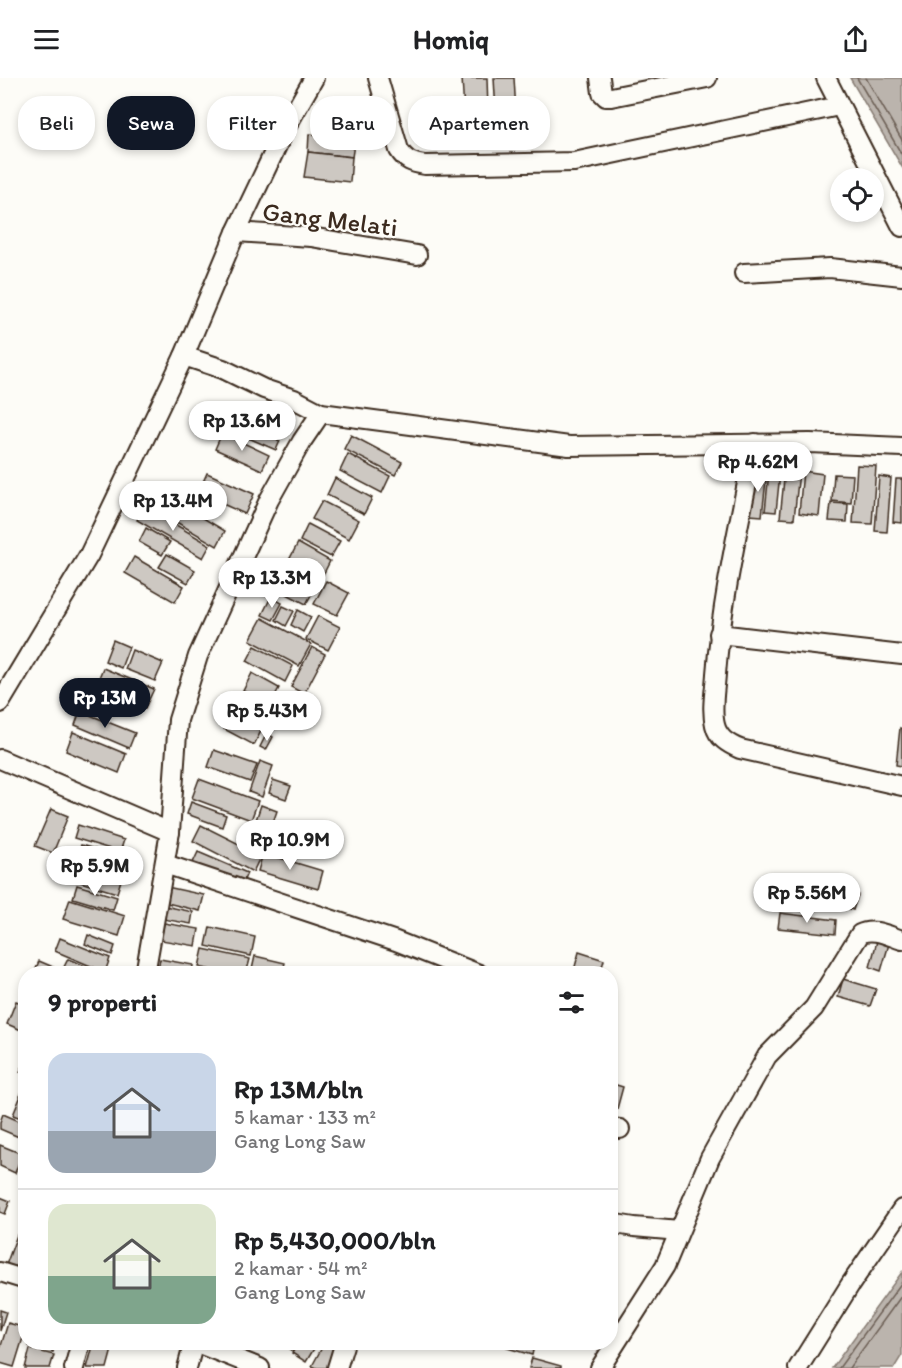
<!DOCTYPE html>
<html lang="id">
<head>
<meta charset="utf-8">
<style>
  :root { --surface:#fff; --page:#f6f6f6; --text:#202124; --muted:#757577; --line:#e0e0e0; --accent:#111827 }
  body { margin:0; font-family:Itim,sans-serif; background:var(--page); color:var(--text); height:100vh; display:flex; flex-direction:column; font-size:22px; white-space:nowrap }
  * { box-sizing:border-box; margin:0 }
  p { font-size:20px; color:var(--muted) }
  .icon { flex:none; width:33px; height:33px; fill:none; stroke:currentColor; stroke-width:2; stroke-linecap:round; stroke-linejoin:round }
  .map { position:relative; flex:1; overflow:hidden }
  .sheet { position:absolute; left:18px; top:888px; width:600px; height:384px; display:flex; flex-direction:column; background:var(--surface); border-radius:24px; box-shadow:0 3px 9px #0003 }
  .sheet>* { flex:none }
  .hud { position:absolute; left:18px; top:18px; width:600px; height:54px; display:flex; gap:12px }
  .buttons { position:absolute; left:830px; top:90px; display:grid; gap:12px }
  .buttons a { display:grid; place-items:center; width:54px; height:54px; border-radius:50%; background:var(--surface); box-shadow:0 3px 9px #0003; font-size:30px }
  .price { position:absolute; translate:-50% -51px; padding:0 14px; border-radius:21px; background:#fff; color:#222; font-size:20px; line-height:39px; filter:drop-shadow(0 2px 3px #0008) }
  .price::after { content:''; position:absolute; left:50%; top:36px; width:18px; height:14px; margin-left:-9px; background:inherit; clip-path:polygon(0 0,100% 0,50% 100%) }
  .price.selected { background:var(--accent); color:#fff }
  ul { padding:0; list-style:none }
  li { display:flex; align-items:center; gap:18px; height:150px; padding:0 30px }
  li+li { border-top:2px solid var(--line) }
  li span { display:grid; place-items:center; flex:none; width:168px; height:120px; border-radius:18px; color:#555 }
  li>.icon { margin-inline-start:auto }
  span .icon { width:72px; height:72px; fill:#fffc; stroke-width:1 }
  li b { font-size:26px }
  h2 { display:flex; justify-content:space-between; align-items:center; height:72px; padding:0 30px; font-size:26px }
  .tag { padding:0 21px; border-radius:24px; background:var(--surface); box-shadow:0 3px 9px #0003; font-size:21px; line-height:54px }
  .tag.selected { background:var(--accent); color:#fff }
  header { display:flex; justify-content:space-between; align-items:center; height:78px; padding:0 30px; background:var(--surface); font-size:27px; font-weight:700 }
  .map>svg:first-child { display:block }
</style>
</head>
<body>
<header><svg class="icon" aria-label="menu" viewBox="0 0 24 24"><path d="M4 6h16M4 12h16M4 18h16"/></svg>Homiq<svg class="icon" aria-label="share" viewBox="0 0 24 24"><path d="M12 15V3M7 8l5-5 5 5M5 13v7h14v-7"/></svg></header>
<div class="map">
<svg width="902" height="1290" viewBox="0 0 902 1290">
  <rect width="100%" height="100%" fill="#fdfcf7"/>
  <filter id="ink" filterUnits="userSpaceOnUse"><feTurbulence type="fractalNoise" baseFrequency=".0167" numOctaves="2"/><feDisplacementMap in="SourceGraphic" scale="12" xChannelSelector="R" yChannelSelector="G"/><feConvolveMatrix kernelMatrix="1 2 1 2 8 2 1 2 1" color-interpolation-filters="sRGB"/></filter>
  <g filter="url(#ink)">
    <g fill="#bbb4ad" stroke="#887d74" stroke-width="1.5">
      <path d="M850 0H902V89Z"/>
      <path d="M902 1194V1277L894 1290H832Z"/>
    </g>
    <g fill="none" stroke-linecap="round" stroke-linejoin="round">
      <g stroke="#6e6157" stroke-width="1.5">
        <path d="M857 0 902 77"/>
        <path d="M866 0 902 62"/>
        <path d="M839 1290 902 1204"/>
        <path d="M849 1290 902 1217"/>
      </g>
    </g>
    <g fill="#cdc8c2" stroke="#3b2a1e" stroke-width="1.5">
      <path d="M462 0H487L488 33 464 34Z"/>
      <path d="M494 0H514L516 34 496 35Z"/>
      <path d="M329 24 365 27 364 49 327 45Z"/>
      <path d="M365 27 378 29 376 50 364 49Z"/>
      <path d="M309 56 355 60 352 79 308 74Z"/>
      <path d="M308 74 352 79 350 104 304 99Z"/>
      <path d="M248 349 280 363 276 372 244 358Z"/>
      <path d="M222 355 269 377 262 392 215 371Z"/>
      <path d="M351 357 402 384 395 397 344 371Z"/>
      <path d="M348 376 390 398 382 415 340 393Z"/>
      <path d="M857 387 876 388 872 446 853 445Z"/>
      <path d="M754 392 767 393 762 438 750 437Z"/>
      <path d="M785 392 799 394 794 441 780 440Z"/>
      <path d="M803 393 823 396 819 438 799 435Z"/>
      <path d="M769 394 780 395 776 434 765 433Z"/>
      <path d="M207 395 254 416 245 436 198 415Z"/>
      <path d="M834 396 853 397 851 425 832 423Z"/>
      <path d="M879 398 891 400 887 454 875 453Z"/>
      <path d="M335 400 372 420 364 436 327 417Z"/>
      <path d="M896 401H902V445L893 444Z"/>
      <path d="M170 420 225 453 217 468 161 435Z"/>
      <path d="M322 423 359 442 349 461 312 441Z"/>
      <path d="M831 425 848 426 847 444 829 443Z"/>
      <path d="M144 428 210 467 203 480 137 442Z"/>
      <path d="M308 446 340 463 331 479 300 463Z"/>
      <path d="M146 450 170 464 162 477 139 464Z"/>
      <path d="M298 465 330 483 321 501 288 484Z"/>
      <path d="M167 476 195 492 188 505 159 489Z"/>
      <path d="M134 479 184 508 175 524 125 495Z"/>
      <path d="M287 493 316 508 306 526 277 511Z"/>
      <path d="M326 503 349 515 337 537 314 526Z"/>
      <path d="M271 519 282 525 273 542 262 537Z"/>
      <path d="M283 528 294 533 286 548 276 542Z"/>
      <path d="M298 532 311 539 303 554 291 547Z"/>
      <path d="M318 538 340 549 328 572 306 561Z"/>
      <path d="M262 540 311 566 299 588 250 562Z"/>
      <path d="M113 562 129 569 121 590 105 583Z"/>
      <path d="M255 568 293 588 285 604 247 583Z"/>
      <path d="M312 569 325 576 304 616 291 609Z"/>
      <path d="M132 572 163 585 155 603 125 591Z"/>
      <path d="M103 590 154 611 145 630 95 609Z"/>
      <path d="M252 595 279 610 270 627 243 613Z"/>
      <path d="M240 614 277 633 269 649 231 630Z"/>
      <path d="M80 633 135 655 129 670 75 647Z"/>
      <path d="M232 635 262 651 254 667 224 651Z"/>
      <path d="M900 650 902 651V688L896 687Z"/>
      <path d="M73 654 126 676 119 695 66 673Z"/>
      <path d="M267 655 273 659 266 672 260 669Z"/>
      <path d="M214 672 257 687 250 704 208 689Z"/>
      <path d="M260 683 273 688 262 719 249 714Z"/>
      <path d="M199 701 258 723 251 742 192 720Z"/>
      <path d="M273 702 291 708 286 721 269 715Z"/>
      <path d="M191 724 226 737 222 749 187 736Z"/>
      <path d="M261 727 277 733 271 750 255 745Z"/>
      <path d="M51 731 68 738 53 775 35 768Z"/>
      <path d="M78 747 124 762 120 774 74 760Z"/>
      <path d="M201 747 261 777 253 794 193 763Z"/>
      <path d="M81 767 115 777 111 791 76 781Z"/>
      <path d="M198 774 247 795 241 809 192 787Z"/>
      <path d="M263 775 323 793 318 811 258 793Z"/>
      <path d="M85 788 122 799 117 815 80 804Z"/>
      <path d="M807 800 818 803 813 821 802 819Z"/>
      <path d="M822 804 858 817 853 832 817 820Z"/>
      <path d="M77 807 117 819 113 832 73 820Z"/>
      <path d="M167 809 204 817 200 833 163 824Z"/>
      <path d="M70 821 125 838 119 858 63 841Z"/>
      <path d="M165 828 193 834 191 846 163 841Z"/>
      <path d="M780 835 836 842 835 856 778 850Z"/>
      <path d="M164 845 199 851 196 868 161 862Z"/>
      <path d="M210 849 255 859 251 878 206 868Z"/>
      <path d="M88 857 115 868 112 877 85 866Z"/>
      <path d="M60 860 110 880 105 894 55 873Z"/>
      <path d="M877 863 889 866 881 893 870 889Z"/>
      <path d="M203 871 250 881 246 896H228L199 889Z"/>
      <path d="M579 874 604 882 600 896H573Z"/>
      <path d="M255 878 285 885 282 896H251Z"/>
      <path d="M68 881 98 893 97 896H78L64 889Z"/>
      <path d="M160 881 193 887 192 896H157Z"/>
      <path d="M39 883 53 889 50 896H34Z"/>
      <path d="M843 901 876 911 870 928 838 919Z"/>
      <path d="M16 923 26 927V954L7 946Z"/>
      <path d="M26 980V996L20 994Z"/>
      <path d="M26 1005V1020L20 1018Z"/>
      <path d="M610 1005 623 1009 617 1031 610 1030Z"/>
      <path d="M20 1020 26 1023V1042L13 1037Z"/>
      <path d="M3 1036 26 1046V1062L0 1051V1044Z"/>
      <path d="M0 1067 22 1076 15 1095 0 1088Z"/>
      <path d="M0 1119 10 1123 5 1136 0 1134Z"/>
      <path d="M26 1137V1153L20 1151Z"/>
      <path d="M17 1157 26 1161V1194L6 1187Z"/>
      <path d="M0 1232 6 1234 0 1253Z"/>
      <path d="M8 1245 26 1250 14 1289 0 1285V1271Z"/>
      <path d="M30 1264H55L53 1274 29 1268Z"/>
      <path d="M94 1264H114L107 1290H87Z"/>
      <path d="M279 1264H297L292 1273Z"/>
      <path d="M299 1264H318L306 1284 292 1275Z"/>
      <path d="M325 1264 343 1265 329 1290H317L312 1288Z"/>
      <path d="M509 1264H535L532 1277 507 1270Z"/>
      <path d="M30 1271 54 1277 50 1290H25Z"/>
      <path d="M532 1280 561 1288V1290H529Z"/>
    </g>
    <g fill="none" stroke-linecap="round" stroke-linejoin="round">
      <g stroke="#3b2a1e" stroke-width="22">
        <g id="street">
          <path d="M378 0 399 72C406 83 412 85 425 87L574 84 839 28"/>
          <path d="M600 0 602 15 606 19H611L707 0"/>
          <path d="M826 0 902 149"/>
          <path d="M236 154 311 159 417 177"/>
          <path d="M744 195 830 190 902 198"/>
          <path d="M184 278 223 291 264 311 294 321 321 335 569 368 810 365 902 369"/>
          <path d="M755 365C740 442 722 519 716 596 715 612 711 631 715 647 718 660 728 666 740 671L902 708"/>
          <path d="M719 556 902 577"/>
          <path d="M0 625 89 477 184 278 236 154 285 51 314 0"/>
          <path d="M0 681 170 754"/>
          <path d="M165 786 396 863 479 896"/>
          <path d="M145 896 170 754 178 642 198 578 269 422 302 363 321 335"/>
          <path d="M610 1050 620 1051"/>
          <path d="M610 1145 634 1149 679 1153"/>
          <path d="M0 1194 26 1202"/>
          <path d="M74 1290 81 1264"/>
          <path d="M187 1290 194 1264 260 1290"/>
          <path d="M337 1290 345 1264"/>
          <path d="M600 1290 665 1188 710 1080 767 978 814 930 860 856C873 849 889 858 902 862"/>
          <path d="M798 1290 850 1207 902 1131"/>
        </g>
      </g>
      <use href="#street" stroke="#fdfcf7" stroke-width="18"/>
    </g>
  </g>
  <g text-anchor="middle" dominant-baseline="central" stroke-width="4.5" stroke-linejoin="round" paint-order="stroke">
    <g font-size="26" fill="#3b2a1e" stroke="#fdfcf7">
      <text transform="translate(330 141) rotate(7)">Gang Melati</text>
    </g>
  </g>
</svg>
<div class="buttons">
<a><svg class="icon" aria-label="locate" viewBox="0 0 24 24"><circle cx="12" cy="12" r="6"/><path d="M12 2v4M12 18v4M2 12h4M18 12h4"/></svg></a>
</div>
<b class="price" style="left:242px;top:374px">Rp 13.6M</b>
<b class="price" style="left:758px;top:415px">Rp 4.62M</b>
<b class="price" style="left:173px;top:454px">Rp 13.4M</b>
<b class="price" style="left:272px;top:531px">Rp 13.3M</b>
<b class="price selected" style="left:105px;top:651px">Rp 13M</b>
<b class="price" style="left:267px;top:664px">Rp 5.43M</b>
<b class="price" style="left:290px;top:793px">Rp 10.9M</b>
<b class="price" style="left:95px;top:819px">Rp 5.9M</b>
<b class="price" style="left:807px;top:846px">Rp 5.56M</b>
<div class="hud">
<a class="tag">Beli</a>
<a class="tag selected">Sewa</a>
<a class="tag">Filter</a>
<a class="tag">Baru</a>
<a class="tag">Apartemen</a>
</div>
<section class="sheet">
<h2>9 properti<svg class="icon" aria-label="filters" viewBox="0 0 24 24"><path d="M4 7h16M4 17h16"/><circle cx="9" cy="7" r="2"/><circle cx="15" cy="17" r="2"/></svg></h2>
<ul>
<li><span style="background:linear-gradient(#c9d6e8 65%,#9aa5b1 0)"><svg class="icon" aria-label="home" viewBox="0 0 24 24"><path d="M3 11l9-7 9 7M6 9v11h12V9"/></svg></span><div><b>Rp 13M/bln</b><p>5 kamar · 133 m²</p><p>Gang Long Saw</p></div></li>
<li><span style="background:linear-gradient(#dfe7d0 60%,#7fa58c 0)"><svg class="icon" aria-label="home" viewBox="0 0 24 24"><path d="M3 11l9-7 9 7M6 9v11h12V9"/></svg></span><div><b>Rp 5,430,000/bln</b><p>2 kamar · 54 m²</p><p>Gang Long Saw</p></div></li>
</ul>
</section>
</div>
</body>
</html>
